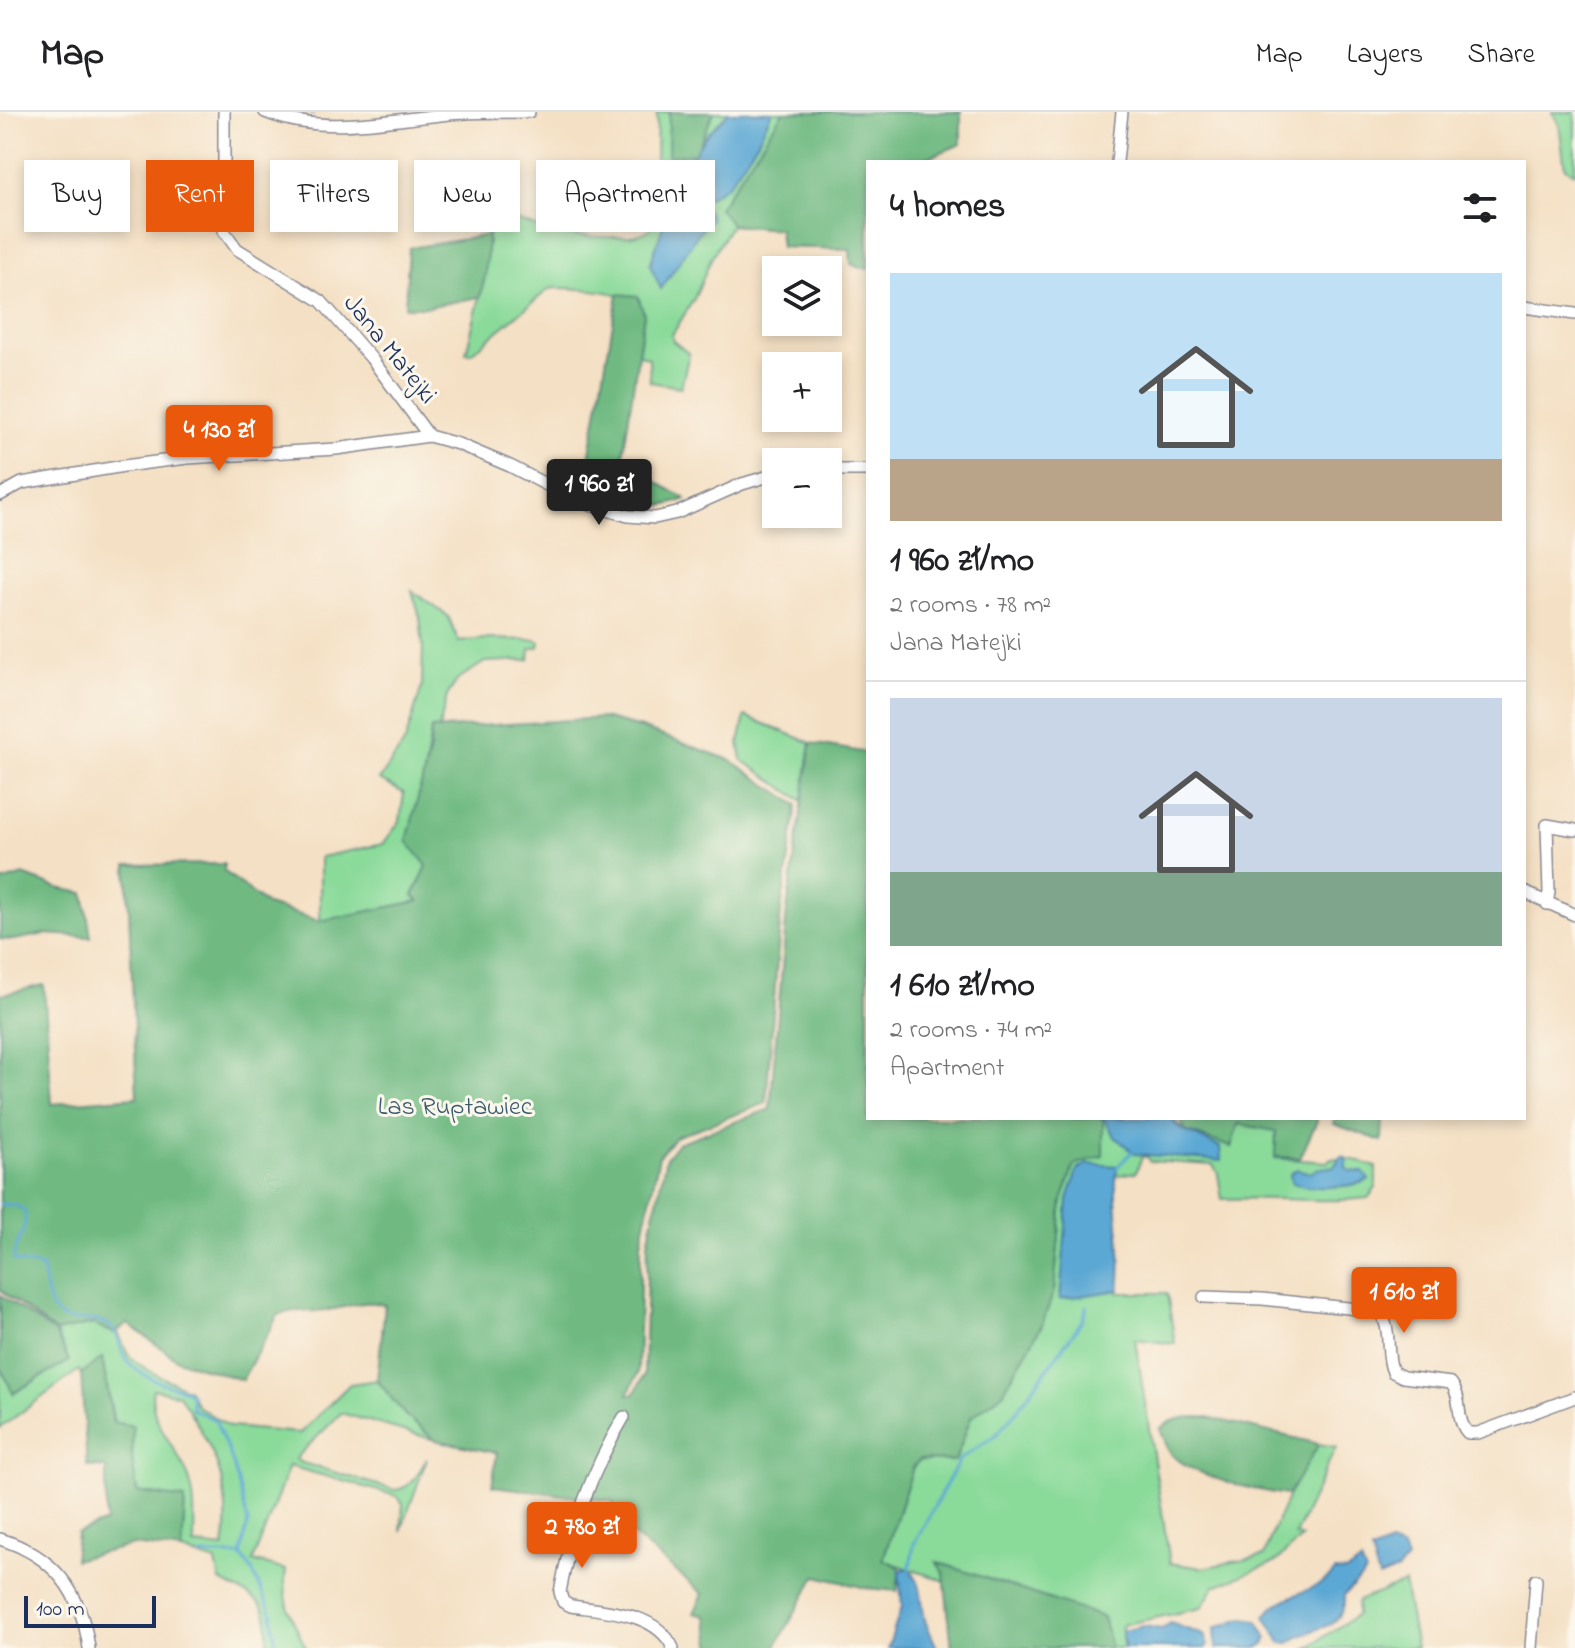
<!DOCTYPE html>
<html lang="en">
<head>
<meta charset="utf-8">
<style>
  :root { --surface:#fff; --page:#f2f2f2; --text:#202124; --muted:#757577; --line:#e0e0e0; --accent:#ea580c }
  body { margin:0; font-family:"Indie Flower",sans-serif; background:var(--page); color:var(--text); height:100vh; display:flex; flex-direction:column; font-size:30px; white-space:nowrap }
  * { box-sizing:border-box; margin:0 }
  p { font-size:26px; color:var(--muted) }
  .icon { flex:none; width:44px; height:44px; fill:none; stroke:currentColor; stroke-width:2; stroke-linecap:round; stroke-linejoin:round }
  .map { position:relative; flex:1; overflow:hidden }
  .panel { position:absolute; left:866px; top:48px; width:660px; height:960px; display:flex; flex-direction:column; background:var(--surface); border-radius:0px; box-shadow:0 4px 12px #0003 }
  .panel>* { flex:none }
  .top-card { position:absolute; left:24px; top:48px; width:722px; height:72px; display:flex; gap:16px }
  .controls { position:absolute; left:762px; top:144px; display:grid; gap:16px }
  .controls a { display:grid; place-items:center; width:80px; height:80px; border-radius:0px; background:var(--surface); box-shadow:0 4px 12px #0003; font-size:40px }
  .scale { position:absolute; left:24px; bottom:20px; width:132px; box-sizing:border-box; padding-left:8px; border:4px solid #1b2f5e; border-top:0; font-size:22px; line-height:28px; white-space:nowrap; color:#1b2f5e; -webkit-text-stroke:6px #fbf7ec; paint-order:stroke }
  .price { position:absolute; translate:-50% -68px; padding:0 18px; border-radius:8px; background:var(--accent); color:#fff; font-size:26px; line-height:52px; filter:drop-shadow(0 2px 4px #0008) }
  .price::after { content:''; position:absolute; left:50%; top:48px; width:24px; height:18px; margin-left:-12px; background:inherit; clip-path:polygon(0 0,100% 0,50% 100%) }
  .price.on { background:#222; color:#fff }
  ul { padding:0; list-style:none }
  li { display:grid; align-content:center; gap:16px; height:424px; padding:0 24px }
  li+li { border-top:2px solid var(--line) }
  li span { display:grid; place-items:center; height:248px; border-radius:0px; color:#555 }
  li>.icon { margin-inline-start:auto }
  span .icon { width:144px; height:144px; fill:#fffc; stroke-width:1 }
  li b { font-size:34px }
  h2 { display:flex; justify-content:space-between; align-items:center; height:96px; padding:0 24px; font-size:34px }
  .chip { padding:0 28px; border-radius:0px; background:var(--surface); box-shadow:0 4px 12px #0003; font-size:28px; line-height:72px }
  .chip.on { background:var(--accent); color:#fff }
  header { display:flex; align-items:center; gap:48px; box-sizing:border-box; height:112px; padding:0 40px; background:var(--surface); border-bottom:2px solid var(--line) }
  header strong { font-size:38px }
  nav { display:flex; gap:44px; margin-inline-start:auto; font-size:28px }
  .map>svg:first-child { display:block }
</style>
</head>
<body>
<header>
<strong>Map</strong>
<nav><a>Map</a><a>Layers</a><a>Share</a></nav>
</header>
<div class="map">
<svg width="1575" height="1536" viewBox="0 0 1575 1536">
  <rect width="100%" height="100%" fill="#fbf7ec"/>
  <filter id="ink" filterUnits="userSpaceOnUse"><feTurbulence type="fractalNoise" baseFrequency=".0125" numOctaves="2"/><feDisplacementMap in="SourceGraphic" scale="16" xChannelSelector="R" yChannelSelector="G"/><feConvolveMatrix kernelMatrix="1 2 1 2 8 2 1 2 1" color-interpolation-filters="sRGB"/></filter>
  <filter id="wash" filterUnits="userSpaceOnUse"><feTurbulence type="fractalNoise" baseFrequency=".006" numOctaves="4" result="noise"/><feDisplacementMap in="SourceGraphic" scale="32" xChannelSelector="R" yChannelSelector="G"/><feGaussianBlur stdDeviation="1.8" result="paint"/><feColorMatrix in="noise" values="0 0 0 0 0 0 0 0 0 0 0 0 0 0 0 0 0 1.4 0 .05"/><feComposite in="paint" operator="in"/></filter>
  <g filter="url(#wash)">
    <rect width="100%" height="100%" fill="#f4e0c4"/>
    <g fill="#8ada9a" stroke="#52847c" stroke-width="2" fill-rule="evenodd">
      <path d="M657 0H961V32L917 50H868V157L851 152V137L781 135 779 117 731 113 711 147 695 185 672 223 673 229 689 242 681 275 650 270 649 246 638 242 644 202C638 197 631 190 624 185 615 179 560 174 549 177L471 241H466L485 164 490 98C537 117 563 126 614 125 628 124 639 125 650 117L655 95Z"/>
      <path d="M1552 0H1575V61L1565 56 1559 12Z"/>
      <path d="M412 479 448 504 459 530 484 527 537 528 540 530 539 535 530 537 529 548 485 550 458 567 447 584 439 617H431L425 657 427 755 413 783 420 789 320 809V745L383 732 400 709 404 681 379 668 405 630 422 574 423 534 420 505Z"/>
      <path d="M745 604 811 631 803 689 742 648 739 631Z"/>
      <path d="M1103 1006H1172L1186 1019 1231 1035 1238 1012 1265 1014 1277 1019 1275 1046 1327 1050 1331 1046 1355 1048 1376 1055V1076L1368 1086C1319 1092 1271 1084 1222 1087L1218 1062 1213 1053 1149 1049 1148 1045H1142L1136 1060 1114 1064 1113 1171 1119 1181H1167L1175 1232 1135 1227 1170 1451 1202 1456 1264 1444C1277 1404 1295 1366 1319 1332L1336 1335 1295 1423 1302 1425 1276 1450 1215 1474 1201 1496 1122 1513 1123 1536H1090L1087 1499 957 1473 883 1448 913 1355 919 1348 955 1349 971 1305 1003 1281 1054 1179 1062 1089 1074 1052 1103 1044Z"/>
      <path d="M94 1212 113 1220 117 1218 128 1243 136 1250 151 1260 189 1278 197 1294 230 1315 300 1321 350 1272 377 1268 405 1303 435 1328 341 1301 296 1346 299 1350 395 1378C413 1376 419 1360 427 1346L401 1419 403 1392 397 1384 289 1354 253 1449 286 1458C281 1488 293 1509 306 1536H268C269 1487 262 1490 220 1469L216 1450 182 1439 185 1387 137 1380 132 1346 133 1314 114 1311 102 1247 81 1262 79 1258 0 1316V1254L14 1281 69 1249 56 1220ZM153 1277 179 1283C213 1334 234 1374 224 1436L194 1433C194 1412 196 1390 190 1370 182 1339 147 1312 153 1277Z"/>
      <path d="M1404 1471 1416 1536H1307L1357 1503 1358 1489Z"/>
    </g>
    <g fill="#6fba82" stroke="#457470" stroke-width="2">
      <path d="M669 0H714L695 42 668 44Z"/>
      <path d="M783 0H961V32L917 50H868V157L851 152 850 137 781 135 779 117 732 113 719 96Z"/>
      <path d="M488 123 485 164 480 185 426 195H405L409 136Z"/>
      <path d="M618 182 638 184 644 202 623 344 636 358 686 387C651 402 617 391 583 381Z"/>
      <path d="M603 606 641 616 730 648 797 693 781 797 766 991 675 1025 659 1044 641 1131 638 1261 628 1282 634 1283 644 1263 648 1131 666 1046 678 1031 770 997 787 798 811 631 868 641V1006H1103V1044L1074 1053 1062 1089 1054 1179 1042 1213 1003 1281 971 1305 955 1349 919 1348 913 1355 883 1447 900 1455 897 1479 866 1476 816 1464 775 1536H712L706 1504 694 1501 703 1482 622 1414 612 1389 492 1374 497 1341 435 1328 405 1303 377 1268 385 1193C362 1186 345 1197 322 1199 301 1200 300 1196 278 1203L242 1268 178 1248 128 1212 114 1221 93 1212 56 1220 0 1178V883L44 873 52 992 137 985 127 753 224 752V759L267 793 320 809 419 789 413 784 427 754 407 729 430 637 431 617Z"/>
      <path d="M23 763 58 776 84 781 91 825 45 822 14 828 0 827 1 770Z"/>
      <path d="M1180 1006H1317V1009L1300 1046 1275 1045 1276 1019 1238 1012 1231 1035 1186 1019Z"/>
      <path d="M1335 1006H1383L1382 1029 1334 1012Z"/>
      <path d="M0 1183 55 1221 69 1249 13 1281 0 1254Z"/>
      <path d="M102 1246 113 1310 133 1314 132 1346 137 1380 185 1387 182 1439 133 1433 74 1448 77 1421 106 1410V1356L87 1354 81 1262Z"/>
      <path d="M1208 1305 1319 1332 1288 1383C1253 1378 1202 1367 1174 1345 1167 1339 1164 1325 1160 1317 1173 1304 1190 1305 1208 1305Z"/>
      <path d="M937 1450 1103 1505 1111 1536H952L944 1462Z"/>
    </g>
    <g fill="#5ba8d4" stroke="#3b6c99" stroke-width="2">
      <path d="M729 0H772L758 29 729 72 708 86C704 82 697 77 694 72 678 48 713 15 729 0Z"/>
      <path d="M677 72C693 81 705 90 711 107L698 122 661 177 650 153Z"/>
      <path d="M1103 1006H1171L1180 1017 1220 1035 1221 1049 1136 1042 1116 1026Z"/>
      <path d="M1341 1044 1346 1045V1056L1351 1059 1363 1060 1369 1068C1353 1075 1307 1079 1291 1070L1290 1062 1297 1057 1311 1061 1316 1057 1334 1054Z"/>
      <path d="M1087 1052 1117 1054C1112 1096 1125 1137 1119 1178L1060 1187 1068 1087 1077 1058Z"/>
      <path d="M1390 1432 1403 1437 1407 1448 1398 1458 1379 1466 1371 1440Z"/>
      <path d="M1361 1450 1366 1461 1344 1483C1347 1521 1311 1512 1289 1531H1281L1265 1504C1282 1480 1320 1481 1335 1459L1346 1460Z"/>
      <path d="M905 1456C925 1464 920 1494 926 1511 929 1519 934 1528 937 1536H888L902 1494 899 1460Z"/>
      <path d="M1243 1506 1257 1508 1267 1526 1263 1534 1257 1536H1216L1215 1516Z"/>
      <path d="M1170 1511 1204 1523 1208 1533 1206 1536H1125L1122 1519 1144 1514 1162 1517Z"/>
    </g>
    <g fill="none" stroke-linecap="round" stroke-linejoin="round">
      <g stroke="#5ba8d4" stroke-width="3">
        <path d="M312 3 313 0"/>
        <path d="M1115 1057 1135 1037"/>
        <path d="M0 1092 16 1093 25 1099C27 1126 13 1128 14 1149L42 1155C48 1187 46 1212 86 1208 94 1208 104 1209 110 1214 120 1223 118 1231 123 1242 134 1264 166 1273 187 1279L191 1282 192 1297 215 1308 233 1351 248 1410 241 1443 252 1458 272 1502 276 1536"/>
        <path d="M201 1443H241"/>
        <path d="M909 1461 914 1432 960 1347 996 1323 1015 1301 1082 1209 1087 1194"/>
      </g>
    </g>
  </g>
  <g filter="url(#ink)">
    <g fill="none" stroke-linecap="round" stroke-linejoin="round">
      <g stroke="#888891" stroke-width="14">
        <g id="minor">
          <path d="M224 0V119L237 137 321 189 371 246 429 324 458 332 510 354 580 390 628 404 655 406 677 401 742 372 776 362"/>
          <path d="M265 0C324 24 388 8 449 2 475 0 503 0 529 0"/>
          <path d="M1117 50 1122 0"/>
          <path d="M1524 195 1575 202"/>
          <path d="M828 358H868"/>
          <path d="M0 383 22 371 124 354 187 346 336 337 429 324"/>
          <path d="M1524 780 1575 803"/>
          <path d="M1547 792 1549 780 1547 713 1575 718"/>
          <path d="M1204 1185 1262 1187 1377 1199C1394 1212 1384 1242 1393 1260L1403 1265 1451 1271C1463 1286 1455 1308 1468 1321H1478L1575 1285"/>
          <path d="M624 1305C589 1363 573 1413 560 1480L563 1490 571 1494C605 1499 657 1500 673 1536"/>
          <path d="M0 1427C54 1444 81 1479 89 1536"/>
          <path d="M1531 1536 1536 1468"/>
        </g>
      </g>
      <use href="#minor" stroke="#fff" stroke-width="11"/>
    </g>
  </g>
  <g text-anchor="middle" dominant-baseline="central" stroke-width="6" stroke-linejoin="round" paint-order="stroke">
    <g font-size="26" fill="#1b2f5e" stroke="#fbf7ec">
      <text transform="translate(389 238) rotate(51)">Jana Matejki</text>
    </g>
    <g font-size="26" fill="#375a6d" stroke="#fbf7ec">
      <text x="455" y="996">Las Ruptawiec</text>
    </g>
  </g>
</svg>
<div class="controls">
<a><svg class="icon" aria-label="layers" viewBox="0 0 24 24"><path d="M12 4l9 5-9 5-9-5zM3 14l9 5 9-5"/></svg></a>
<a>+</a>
<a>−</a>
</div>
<div class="scale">100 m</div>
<b class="price" style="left:219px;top:361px">4 130 zł</b>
<b class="price on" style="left:599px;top:415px">1 960 zł</b>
<b class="price" style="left:1404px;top:1223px">1 610 zł</b>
<b class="price" style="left:582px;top:1458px">2 780 zł</b>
<div class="top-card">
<a class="chip">Buy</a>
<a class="chip on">Rent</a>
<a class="chip">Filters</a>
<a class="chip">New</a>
<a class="chip">Apartment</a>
</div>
<section class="panel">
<h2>4 homes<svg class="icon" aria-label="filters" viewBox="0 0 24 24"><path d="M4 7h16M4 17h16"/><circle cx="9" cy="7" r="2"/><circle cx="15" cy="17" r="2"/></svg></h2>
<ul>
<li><span style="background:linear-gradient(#bfe0f5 75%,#b9a48a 0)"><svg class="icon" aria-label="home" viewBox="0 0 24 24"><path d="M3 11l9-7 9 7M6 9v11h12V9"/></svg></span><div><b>1 960 zł/mo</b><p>2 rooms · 78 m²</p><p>Jana Matejki</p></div></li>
<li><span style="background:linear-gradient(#c9d6e8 70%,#7fa58c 0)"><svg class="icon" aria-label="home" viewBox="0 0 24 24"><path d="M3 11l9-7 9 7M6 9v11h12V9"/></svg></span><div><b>1 610 zł/mo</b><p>2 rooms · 74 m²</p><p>Apartment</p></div></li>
</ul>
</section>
</div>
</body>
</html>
